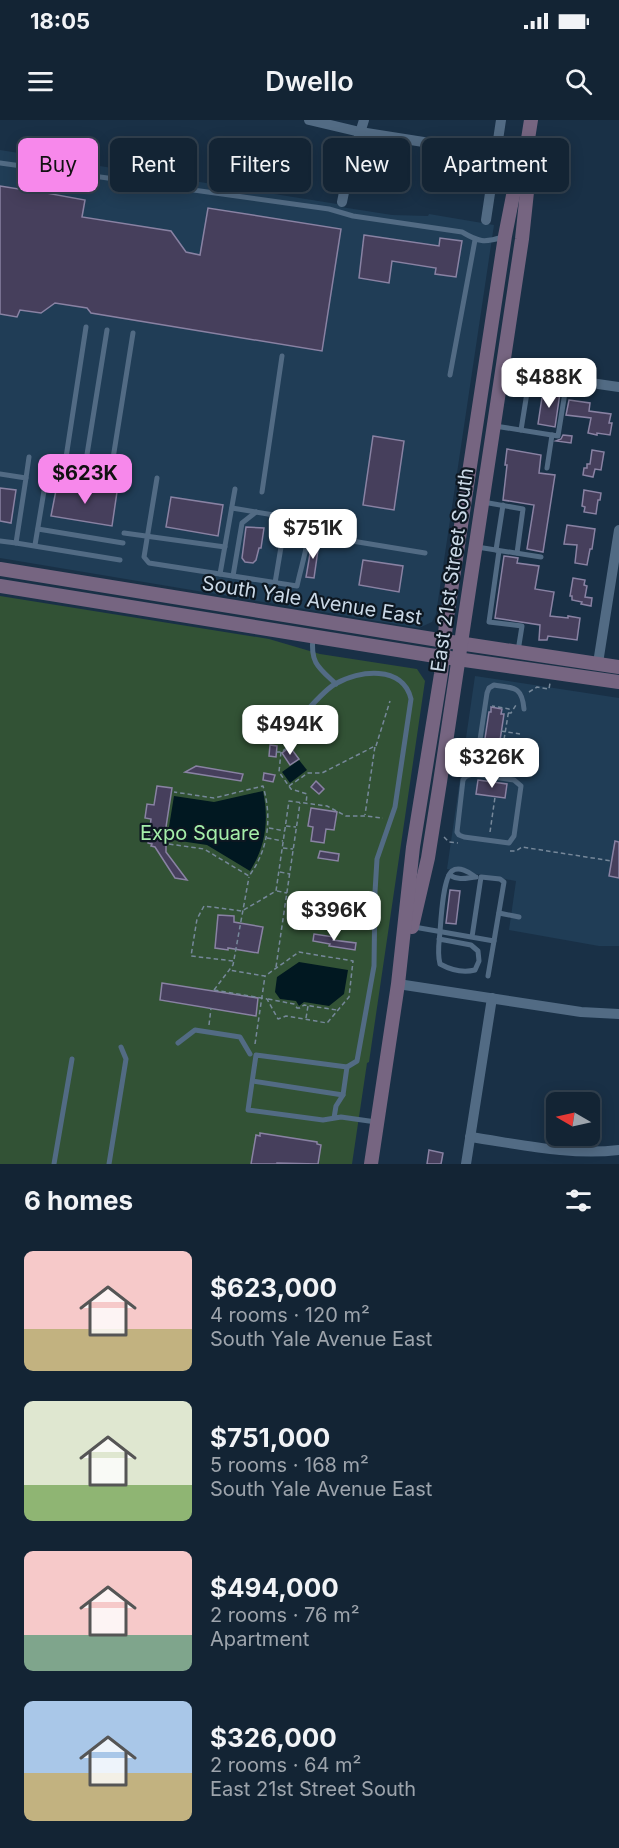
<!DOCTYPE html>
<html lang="en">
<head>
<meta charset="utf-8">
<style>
  :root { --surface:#132434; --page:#203040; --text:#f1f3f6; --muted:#9da4ac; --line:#32414f; --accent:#f788eb }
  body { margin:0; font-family:Inter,sans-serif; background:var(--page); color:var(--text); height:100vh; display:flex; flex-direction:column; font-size:22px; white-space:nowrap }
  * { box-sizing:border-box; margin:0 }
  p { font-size:20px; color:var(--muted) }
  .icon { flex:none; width:33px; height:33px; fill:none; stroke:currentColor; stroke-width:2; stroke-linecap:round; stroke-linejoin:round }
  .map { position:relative; height:1044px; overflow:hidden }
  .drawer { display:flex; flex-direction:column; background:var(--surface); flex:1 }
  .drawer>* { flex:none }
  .guide { position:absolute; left:18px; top:18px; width:584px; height:54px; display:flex; gap:12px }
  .needle { width:39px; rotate:279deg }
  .tools { position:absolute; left:546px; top:972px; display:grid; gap:12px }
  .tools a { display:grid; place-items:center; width:54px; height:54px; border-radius:9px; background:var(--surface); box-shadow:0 3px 15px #0003,0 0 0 2px var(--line); font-size:30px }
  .price { position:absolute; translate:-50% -51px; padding:0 14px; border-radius:12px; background:#fff; color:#222; font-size:20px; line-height:39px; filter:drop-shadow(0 2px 3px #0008) }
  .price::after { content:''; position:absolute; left:50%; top:36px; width:18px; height:14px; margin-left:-9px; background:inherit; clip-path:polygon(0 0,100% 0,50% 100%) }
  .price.current { background:var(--accent); color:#111 }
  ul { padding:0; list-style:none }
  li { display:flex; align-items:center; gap:18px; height:150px; padding:0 24px }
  li span { display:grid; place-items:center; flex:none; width:168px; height:120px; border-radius:9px; color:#555 }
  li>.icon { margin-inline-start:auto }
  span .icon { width:72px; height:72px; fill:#fffc; stroke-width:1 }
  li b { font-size:26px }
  h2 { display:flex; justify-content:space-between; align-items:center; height:72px; padding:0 24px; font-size:26px }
  .tag { padding:0 21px; border-radius:9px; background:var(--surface); box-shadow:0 3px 15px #0003,0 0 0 2px var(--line); font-size:21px; line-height:54px }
  .tag.current { background:var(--accent); color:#111 }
  .status { display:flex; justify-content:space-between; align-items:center; height:42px; padding:0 30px; background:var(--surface); direction:ltr }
  .status svg { height:16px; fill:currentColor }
  header { display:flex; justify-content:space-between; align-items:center; height:78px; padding:0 24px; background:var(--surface); font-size:27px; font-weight:600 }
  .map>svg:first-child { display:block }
</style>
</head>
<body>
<div class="status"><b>18:05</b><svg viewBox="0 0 49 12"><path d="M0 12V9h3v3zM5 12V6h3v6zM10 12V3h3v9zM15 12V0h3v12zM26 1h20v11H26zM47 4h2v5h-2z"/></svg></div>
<header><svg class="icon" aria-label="menu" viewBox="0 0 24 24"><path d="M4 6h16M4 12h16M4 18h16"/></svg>Dwello<svg class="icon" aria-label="search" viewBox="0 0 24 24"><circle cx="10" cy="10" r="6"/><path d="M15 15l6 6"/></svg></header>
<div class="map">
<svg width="619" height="1044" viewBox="0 0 619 1044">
  <rect width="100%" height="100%" fill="#193046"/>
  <g fill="#203d56">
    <path d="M0 30 337 84 341 87 392 95 428 96 429 94 494 105 436 494 432 502 419 508 0 438Z"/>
    <path d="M475 556 619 578V826H599L509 810 516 761 447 749Z"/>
  </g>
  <path fill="#325235" d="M0 476 269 519 320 534 417 549 425 561 369 942 367 943 352 1044H0Z"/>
  <g fill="#011821">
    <path d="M299 640 307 650 290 663 282 652Z"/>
    <path d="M263 671C269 700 266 726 250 751L207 725 167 719 174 676 214 682Z"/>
    <path d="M299 842 348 850 344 874 329 886 304 882 299 886 296 881 280 879 275 872 277 857Z"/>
  </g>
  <g fill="#463f5c" stroke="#8982a3" stroke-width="1.5">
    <path d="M33 61 48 64 46 73 85 80 82 97 171 111 186 132 200 135 208 88 341 109 322 231 91 193 87 188 55 183 41 193 20 190 17 197 0 194V66L31 71Z"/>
    <path d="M364 115 439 126 440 118 462 121 456 157 435 154 436 148 392 141 389 163 359 158Z"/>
    <path d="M543 271 560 273 555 307 538 304Z"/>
    <path d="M569 280 590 283 589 291 611 294 609 303H612L610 315 597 313V315L588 313 591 298 566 295Z"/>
    <path d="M563 315 572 316 571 323 556 321 561 319Z"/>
    <path d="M373 316 404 321 394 390 363 385Z"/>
    <path d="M507 329 541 335 539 353 555 355 543 432 527 429 534 385 503 380 507 345H505Z"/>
    <path d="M592 330 604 332 601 350 595 349 593 357 583 355 584 348H587V344H590Z"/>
    <path d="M57 365 117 372 112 406 51 396Z"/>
    <path d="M0 368 16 370 11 403 0 401Z"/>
    <path d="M584 370 601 373 600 380H598L596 394 584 392 585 387 582 386Z"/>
    <path d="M171 377 223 385 218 416 166 407Z"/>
    <path d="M567 405 595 409 592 429H590L587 445 575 443 577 425 564 424Z"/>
    <path d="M246 407 264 408 261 428H259L256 440 253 443 245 442 242 438Z"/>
    <path d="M312 422 319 423 314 458 306 457Z"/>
    <path d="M504 436 518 438 517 443 539 446 535 469 554 472 550 496 568 498V496L580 498 577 520 548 516 547 520H539L540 505 495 498Z"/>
    <path d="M363 440 403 446 399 472 359 465Z"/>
    <path d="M573 458 585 460 584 465 587 466 585 477 592 478 591 486 581 484 582 482 572 480V476H570Z"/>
    <path d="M491 587 502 589 501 594H504L499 627 496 629 486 628 484 625 489 592H491Z"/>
    <path d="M270 625 277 626 276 637 269 636Z"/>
    <path d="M290 627 299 639 290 645 282 633Z"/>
    <path d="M196 646 243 654 241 661 185 652Z"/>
    <path d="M264 653 275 655 273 662 263 660Z"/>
    <path d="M478 660 507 664 505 678 476 674Z"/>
    <path d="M316 661 324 669 319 674 311 667Z"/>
    <path d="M157 666 172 668 164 720H166V732L187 760 175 758 155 727 151 726 152 724 148 723 151 699 145 698 147 684 154 685Z"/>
    <path d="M311 688 337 692 334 710 326 709 324 723 311 721 313 707 308 706Z"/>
    <path d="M615 721 619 722V758L609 756Z"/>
    <path d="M320 731 339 734 338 741 318 738Z"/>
    <path d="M450 770 460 771 456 804 446 803Z"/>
    <path d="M218 795 234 796V802L263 807 258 833 228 828V830L215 828Z"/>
    <path d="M314 814 334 817 333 820 356 823 355 830 329 826 330 824 313 821Z"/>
    <path d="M162 863 258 878 256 896 160 880Z"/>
    <path d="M260 1013 317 1022V1024L321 1025 318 1044 277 1043V1044H251L256 1015 260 1016Z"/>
    <path d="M429 1030 443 1033 441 1044H427Z"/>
  </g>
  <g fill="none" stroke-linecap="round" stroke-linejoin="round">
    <g stroke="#76889a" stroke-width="1.5" stroke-dasharray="4.5 3" stroke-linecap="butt">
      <path d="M529 572 537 567 549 569 550 563"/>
      <path d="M508 593H511L516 585"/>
      <path d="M501 611 520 614"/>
      <path d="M376 626 390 581"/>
      <path d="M485 629 502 632 509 589 492 586"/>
      <path d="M276 632H281L293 624"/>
      <path d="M281 632 279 652 291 669 307 674 306 684"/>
      <path d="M289 666 308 653H322L375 626 365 695"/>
      <path d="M286 706 296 707"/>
      <path d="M269 708 285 711"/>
      <path d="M490 712 495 677"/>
      <path d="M444 717 449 722 458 723"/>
      <path d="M267 718 283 721"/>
      <path d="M169 724 204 729 249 756C269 729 272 697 263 666L214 678 174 672"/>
      <path d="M283 728 293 729"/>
      <path d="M510 731H516L522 727 612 741"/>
      <path d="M280 752 290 754"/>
      <path d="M277 771 287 773"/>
      <path d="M233 841 191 836 197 799 204 786 242 791 276 771 289 681 327 686 346 696H365L383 698"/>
      <path d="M276 847 300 683"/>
      <path d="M214 870 267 879 278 899 286 896 327 903 349 877 353 841 299 832 265 856 229 850"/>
      <path d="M214 870 233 845 249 757"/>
      <path d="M268 879 294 884 297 888H300L304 885 337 890"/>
      <path d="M306 898 308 886"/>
      <path d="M209 905 211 888"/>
      <path d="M255 924 265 856"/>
    </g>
    <g stroke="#526b84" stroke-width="5">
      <path d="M0 43 329 89 353 96 462 112C479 122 484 123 503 117"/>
      <path d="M450 255 475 120"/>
      <path d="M495 306 558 316 567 260"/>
      <path d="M521 310 530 254"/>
      <path d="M65 344 86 207"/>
      <path d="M85 347 107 210"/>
      <path d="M547 348 552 315"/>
      <path d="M111 351 133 213"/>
      <path d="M0 354 26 358 16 423 0 421"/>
      <path d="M26 358 29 337"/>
      <path d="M46 358 103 367 108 365 116 352"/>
      <path d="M157 358 144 437 149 443 297 466C302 442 311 420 308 395"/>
      <path d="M262 372 282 236"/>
      <path d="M483 382 523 389 517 433"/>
      <path d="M232 388 286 397 329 393"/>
      <path d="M38 409 123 423"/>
      <path d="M124 413 225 427"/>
      <path d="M352 421 425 433"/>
      <path d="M16 423 120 440"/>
      <path d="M35 425 49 341"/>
      <path d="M477 427 541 437"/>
      <path d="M496 430 503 385"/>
      <path d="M499 431 489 502 522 506 518 531"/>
      <path d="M220 454 235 369"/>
      <path d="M233 456 242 403 256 392"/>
      <path d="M275 463 286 397"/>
      <path d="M313 518C310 543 319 548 336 564"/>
      <path d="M281 616 289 611C301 598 320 573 335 564 359 550 403 545 411 579L395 687 377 739 375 772 374 846 357 941 347 947"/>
      <path d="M478 633 487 573 489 568 494 565C514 568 522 566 524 589"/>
      <path d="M472 654 514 660 521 666 514 716 509 723 464 717 459 715 457 712 463 660 465 657Z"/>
      <path d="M449 755C460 761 466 758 476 757"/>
      <path d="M499 793 519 797"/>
      <path d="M414 807 494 821 504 762 500 759 481 757 472 817"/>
      <path d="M439 819 471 825 478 831 479 841 475 850C463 853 451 850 440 844 437 833 439 823 440 812 441 799 443 758 452 751 459 746 469 752 474 756"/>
      <path d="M488 856 494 821"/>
      <path d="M178 923 195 910 240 917 250 934"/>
      <path d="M253 961 343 975"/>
      <path d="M334 998 336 986 343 975 347 947 256 935 248 990 323 1000C329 999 335 998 341 997L376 1002"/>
      <path d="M54 1044 72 939"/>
      <path d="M109 1044 126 939 121 927"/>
    </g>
    <g stroke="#526b84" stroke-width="10">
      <path d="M309 0 360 12 525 38"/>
      <path d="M342 82 349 48 364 0"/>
      <path d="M486 100 501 0"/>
      <path d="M501 250 619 267"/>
      <path d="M598 543 619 410"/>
      <path d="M398 864 581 892 619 894"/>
      <path d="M470 1017C519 1024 570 1036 619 1030"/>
      <path d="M466 1044 492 878"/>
    </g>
    <g stroke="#766581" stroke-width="14">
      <path d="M0 449 445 521 619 547"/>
      <path d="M0 466 429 535 619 562"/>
      <path d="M412 807 428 738 440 662 522 119 529 53 525 38"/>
      <path d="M371 1044 398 864 413 727 441 554 446 504 505 116 518 50 525 38 531 0"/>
    </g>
  </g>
  <g text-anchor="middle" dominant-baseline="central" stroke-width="4.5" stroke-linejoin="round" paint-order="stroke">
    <g font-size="20" fill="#cbd9e7" stroke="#0d1721">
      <text transform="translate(452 450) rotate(-82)">East 21st Street South</text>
      <text transform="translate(312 480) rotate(9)">South Yale Avenue East</text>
    </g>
    <g font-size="20" fill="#a5efaa" stroke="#0d1721">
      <text x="200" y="713">Expo Square</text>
    </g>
  </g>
</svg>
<div class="tools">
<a><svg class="needle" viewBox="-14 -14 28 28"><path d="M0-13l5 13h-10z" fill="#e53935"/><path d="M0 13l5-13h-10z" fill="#9da4ac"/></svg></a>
</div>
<b class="price" style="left:549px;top:289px">$488K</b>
<b class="price current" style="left:85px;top:385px">$623K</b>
<b class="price" style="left:313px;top:440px">$751K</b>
<b class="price" style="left:290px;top:636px">$494K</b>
<b class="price" style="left:492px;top:669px">$326K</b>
<b class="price" style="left:334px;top:822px">$396K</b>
<div class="guide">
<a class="tag current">Buy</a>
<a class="tag">Rent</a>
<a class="tag">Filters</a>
<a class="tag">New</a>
<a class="tag">Apartment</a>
</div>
</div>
<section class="drawer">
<h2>6 homes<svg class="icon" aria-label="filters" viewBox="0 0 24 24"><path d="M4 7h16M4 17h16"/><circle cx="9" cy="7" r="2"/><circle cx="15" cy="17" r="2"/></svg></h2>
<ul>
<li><span style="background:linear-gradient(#f6c9c9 65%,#c2b280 0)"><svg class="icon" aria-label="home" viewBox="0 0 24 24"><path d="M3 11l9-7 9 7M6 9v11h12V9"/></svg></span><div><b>$623,000</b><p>4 rooms · 120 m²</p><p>South Yale Avenue East</p></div></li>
<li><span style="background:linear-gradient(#dfe7d0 70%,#8fb573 0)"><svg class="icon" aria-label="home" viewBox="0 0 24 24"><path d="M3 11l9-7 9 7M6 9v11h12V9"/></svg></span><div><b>$751,000</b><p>5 rooms · 168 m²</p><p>South Yale Avenue East</p></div></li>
<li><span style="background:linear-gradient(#f6c9c9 70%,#7fa58c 0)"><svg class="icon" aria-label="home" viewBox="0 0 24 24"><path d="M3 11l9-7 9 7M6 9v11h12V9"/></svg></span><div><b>$494,000</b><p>2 rooms · 76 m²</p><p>Apartment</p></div></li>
<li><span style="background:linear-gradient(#a9c7e8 60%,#c2b280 0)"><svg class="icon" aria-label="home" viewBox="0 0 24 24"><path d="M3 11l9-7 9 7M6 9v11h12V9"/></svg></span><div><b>$326,000</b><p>2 rooms · 64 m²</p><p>East 21st Street South</p></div></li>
</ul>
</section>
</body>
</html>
